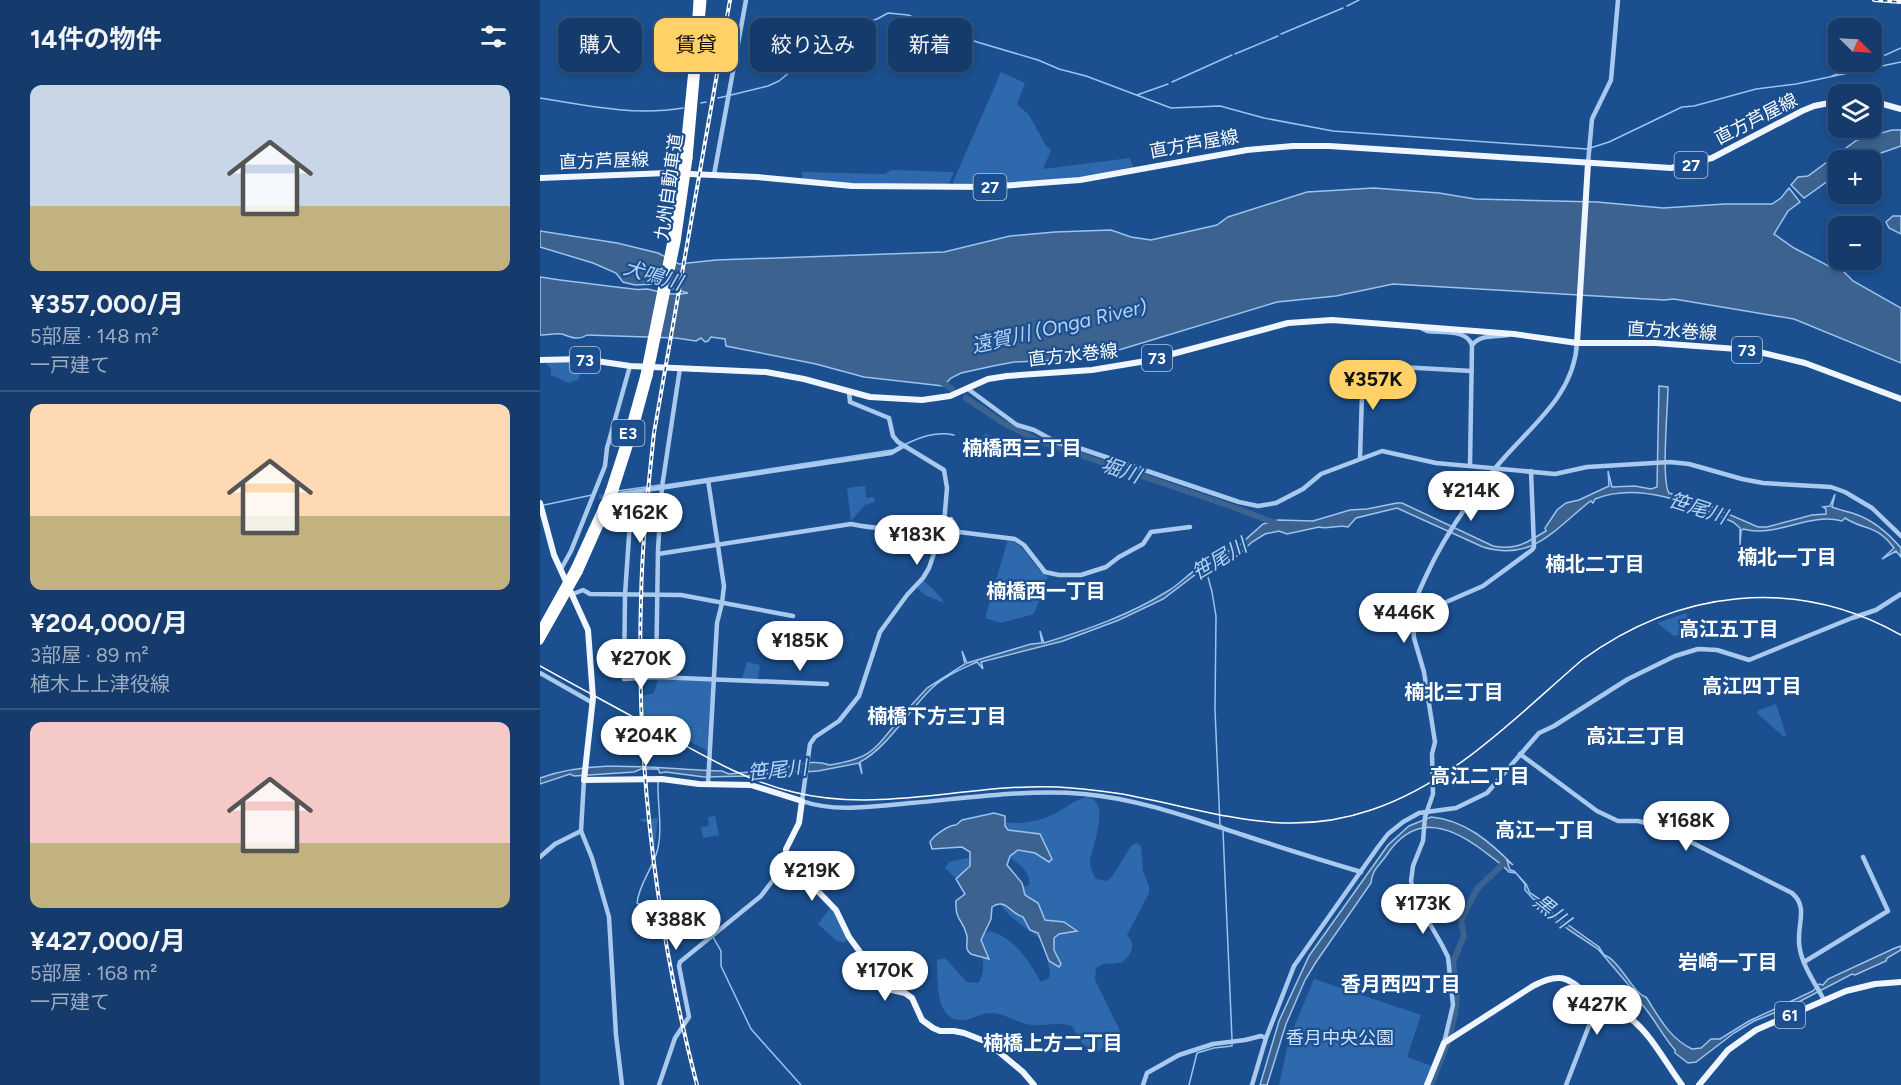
<!DOCTYPE html>
<html lang="ja">
<head>
<meta charset="utf-8">
<style>
  :root { --surface:#143b6b; --page:#214673; --text:#f1f3f6; --muted:#9dadc1; --line:#33557e; --accent:#ffd166 }
  body { margin:0; font-family:Figtree,"Noto Sans JP",sans-serif; background:var(--page); color:var(--text); height:100vh; display:flex; flex-direction:column; font-size:22px; white-space:nowrap }
  * { box-sizing:border-box; margin:0 }
  p { font-size:20px; color:var(--muted) }
  .icon { flex:none; width:33px; height:33px; fill:none; stroke:currentColor; stroke-width:2; stroke-linecap:round; stroke-linejoin:round }
  .map { position:relative; flex:1; overflow:hidden }
  .panel { display:flex; flex-direction:column; background:var(--surface); width:540px }
  .panel>* { flex:none }
  .top-card { position:absolute; left:18px; top:18px; width:570px; height:54px; display:flex; gap:12px }
  .needle { width:39px; rotate:114deg }
  .controls { position:absolute; left:1288px; top:18px; display:grid; gap:12px }
  .controls a { display:grid; place-items:center; width:54px; height:54px; border-radius:12px; background:var(--surface); box-shadow:0 3px 9px #0003,0 0 0 2px var(--line); font-size:30px }
  .price { position:absolute; translate:-50% -51px; padding:0 14px; border-radius:21px; background:#fff; color:#222; font-size:20px; line-height:39px; filter:drop-shadow(0 2px 3px #0008) }
  .price::after { content:''; position:absolute; left:50%; top:36px; width:18px; height:14px; margin-left:-9px; background:inherit; clip-path:polygon(0 0,100% 0,50% 100%) }
  .price.current { background:var(--accent); color:#111 }
  ul { padding:0; list-style:none }
  li { display:grid; align-content:center; gap:12px; height:318px; padding:0 30px }
  li+li { border-top:2px solid var(--line) }
  li span { display:grid; place-items:center; height:186px; border-radius:12px; color:#555 }
  li>.icon { margin-inline-start:auto }
  span .icon { width:108px; height:108px; fill:#fffc; stroke-width:1 }
  li b { font-size:26px }
  h2 { display:flex; justify-content:space-between; align-items:center; height:72px; padding:0 30px; font-size:26px }
  .pill { padding:0 21px; border-radius:12px; background:var(--surface); box-shadow:0 3px 9px #0003,0 0 0 2px var(--line); font-size:21px; line-height:54px }
  .pill.current { background:var(--accent); color:#111 }
  main { display:flex; flex:1; min-height:0 }
  .map>svg:first-child { display:block }
</style>
</head>
<body>
<main>
<section class="panel">
<h2>14件の物件<svg class="icon" aria-label="filters" viewBox="0 0 24 24"><path d="M4 7h16M4 17h16"/><circle cx="9" cy="7" r="2"/><circle cx="15" cy="17" r="2"/></svg></h2>
<ul>
<li><span style="background:linear-gradient(#c9d6e8 65%,#c2b280 0)"><svg class="icon" aria-label="home" viewBox="0 0 24 24"><path d="M3 11l9-7 9 7M6 9v11h12V9"/></svg></span><div><b>¥357,000/月</b><p>5部屋 · 148 m²</p><p>一戸建て</p></div></li>
<li><span style="background:linear-gradient(#ffd9b3 60%,#c2b280 0)"><svg class="icon" aria-label="home" viewBox="0 0 24 24"><path d="M3 11l9-7 9 7M6 9v11h12V9"/></svg></span><div><b>¥204,000/月</b><p>3部屋 · 89 m²</p><p>植木上上津役線</p></div></li>
<li><span style="background:linear-gradient(#f6c9c9 65%,#c2b280 0)"><svg class="icon" aria-label="home" viewBox="0 0 24 24"><path d="M3 11l9-7 9 7M6 9v11h12V9"/></svg></span><div><b>¥427,000/月</b><p>5部屋 · 168 m²</p><p>一戸建て</p></div></li>
</ul>
</section>
<div class="map">
<svg width="1361" height="1085" viewBox="0 0 1361 1085">
  <rect width="100%" height="100%" fill="#1b4f8f"/>
  <g fill="#2e69ad">
    <path d="M461 72 485 83 477 104 489 115 506 146 511 150 503 169 590 158 594 169C534 179 475 184 415 185L413 182Z"/>
    <path d="M351 170 414 172 408 185H329L265 180 262 177V172L345 174Z"/>
    <path d="M41 361 39 379 29 383 11 375V368L7 365V362Z"/>
    <path d="M446 433 459 443 450 455 441 453 442 449 441 439Z"/>
    <path d="M325 486 326 498 334 497 335 502 325 505 311 521 307 488Z"/>
    <path d="M468 539C487 545 492 567 508 577L494 614 461 623 445 618Z"/>
    <path d="M383 580C389 586 401 595 404 603L385 595 377 588Z"/>
    <path d="M1146 613 1153 631 1134 636 1117 623Z"/>
    <path d="M207 662 220 665 218 679H202Z"/>
    <path d="M118 679 172 681 168 751 104 718 103 696 114 693Z"/>
    <path d="M1236 704 1246 735 1244 737 1218 714 1217 711Z"/>
    <path d="M547 797C572 801 552 846 550 861 550 868 553 873 556 879L567 881 571 878 592 845 597 843 601 846 603 871 609 886V893L587 935C589 938 592 940 592 943 594 950 586 962 579 963 569 965 567 961 556 968L555 980 580 1031 578 1036 559 1051 554 1052 542 1043 532 1026C517 1021 502 1028 486 1024 474 1021 463 1013 451 1013 441 1013 433 1019 423 1020 394 1022 398 979 397 960L405 958 427 982 438 983C449 968 439 953 442 936L449 931C474 937 489 961 501 982L509 978 510 973 504 942 469 915 449 891 480 888 489 885C491 868 473 860 460 851L454 821C471 824 488 824 505 818 520 813 531 801 547 797Z"/>
    <path d="M175 816 179 835 163 838 161 827 169 826 168 817Z"/>
    <path d="M118 818 114 852 111 822H103L99 819Z"/>
    <path d="M427 858 437 862 418 879 413 876 405 868 409 862Z"/>
    <path d="M291 907 307 938 305 942 297 941 278 924Z"/>
    <path d="M774 979 881 1015 867 1057 892 1066 885 1085H739L749 1039Z"/>
  </g>
  <g fill="#3c6290" stroke="#9cc4f0" stroke-width="1.5">
    <path d="M1352 130H1361V146L1321 160H1299V173L1264 198 1251 185 1258 177 1268 176 1317 140Z"/>
    <path d="M834 188 899 193 935 199 1057 202 1123 208 1185 204H1232L1241 198 1249 188 1260 202 1248 211 1234 234 1254 248 1298 271 1301 269 1313 281 1361 308V363L1254 319 1134 299 1124 300 853 284 796 296 737 302 569 353 538 359 474 362 453 366 421 373 411 378 403 386 324 377 276 364 186 346 185 339 171 337 168 341 165 342 161 338 156 341 136 338 47 335C38 341 30 337 22 334 16 333 6 335 0 335V277C31 282 62 285 93 289 97 290 102 289 107 289 121 292 133 296 148 293L115 284 95 285 83 282 76 273 53 263 0 247V231L77 243 118 253 139 264 176 260 404 252 470 236 515 232 571 230 591 237 611 240 677 225 688 217 767 192Z"/>
    <path d="M1353 216H1361V234L1349 228 1346 222Z"/>
    <path d="M1119 386 1128 387C1128 405 1121 481 1129 493L1172 507 1218 527H1227L1272 515 1286 514V509L1283 507 1290 506 1295 494 1292 507C1299 510 1307 511 1315 514 1333 520 1348 533 1361 548V557L1356 551 1342 559 1354 548C1336 524 1325 531 1305 518L1302 521C1268 512 1238 538 1203 529L1201 531 1200 546V528L1193 522C1152 504 1099 481 1055 499L1053 503 1051 501 1048 503C1014 530 992 562 943 547L857 508 816 518 808 527C799 524 787 530 779 527L747 534 739 531 725 534 712 542 697 556 668 565 623 599 579 620 523 641 441 662 443 669 437 662C422 669 404 676 392 688 369 710 347 748 320 762L322 774 319 763 278 771 262 772 247 771 208 776 164 777 126 772 120 773 118 769H101L94 772 34 776 30 774 0 784V778C59 757 121 770 182 771L189 774 228 770 229 768C248 771 269 757 289 765 337 758 335 746 365 713L359 707 366 711 387 688 425 664 422 651 427 663 491 644 502 643 500 631 504 643C546 630 590 615 628 591 640 584 649 573 661 566L670 557 696 548 723 524 738 520 773 521 810 510 827 509 857 503H862L953 546C977 551 987 542 1006 531L1005 528 1017 510 1026 503 1039 500 1069 486 1068 471 1072 487 1095 486 1111 489 1117 487Z"/>
    <path d="M454 813 465 816V826L468 830 500 834 512 859 509 862 495 853 478 850 470 856 467 865 482 883 485 895 498 903 505 920 524 922 537 931 519 934 514 938V950L521 964 519 967 509 961 498 933 490 930 483 917C471 914 465 897 452 907L451 919 441 940 449 959C446 958 433 955 431 954 424 950 428 942 427 936 423 918 415 922 416 901L425 894 416 879 430 866V852L422 847 392 849 390 842C394 835 409 825 416 825L422 820Z"/>
    <path d="M891 817C925 820 950 842 973 865L967 861 970 870 974 871 986 884 990 893 1004 902 1013 914 1059 947 1064 955C1080 960 1093 994 1106 997 1119 1017 1129 1038 1152 1049L1161 1048 1171 1039H1180L1209 1021 1273 991 1279 984 1283 985 1288 979 1355 948 1361 946V950L1347 958 1346 961 1315 975 1312 974 1249 1007 1214 1021 1194 1033 1156 1062 1148 1063 1135 1053V1050C1121 1034 1113 1015 1098 1000V996L1058 949 1029 930 1008 913 1001 903 993 899 985 890V884L976 873 969 872C962 864 950 856 941 849 906 823 873 815 846 856 838 867 832 870 831 883L776 962 765 980 746 1024 727 1085H720L739 1021 769 956 848 845 869 826Z"/>
  </g>
  <g fill="none" stroke-linecap="round" stroke-linejoin="round">
    <g stroke="#9cc4f0" stroke-width="1.5">
      <path d="M807 6 819 0"/>
      <path d="M741 34 803 8"/>
      <path d="M695 54 738 36"/>
      <path d="M1332 61 1361 48"/>
      <path d="M1292 76 1330 62"/>
      <path d="M632 82 692 55"/>
      <path d="M191 95 228 86 239 81 301 30 337 19 348 13 368 15 437 42 498 60 519 69 546 76 631 108 680 106 724 118 793 131 1047 149 1069 142 1142 107 1154 106 1216 89 1256 84 1361 62"/>
      <path d="M597 95 628 84"/>
      <path d="M0 98C48 106 95 116 143 108"/>
      <path d="M178 98 187 96"/>
      <path d="M161 103 166 102"/>
      <path d="M364 445C380 437 396 431 414 435"/>
      <path d="M125 485 352 450"/>
      <path d="M77 491 120 485"/>
      <path d="M4 505 52 495"/>
      <path d="M665 566 672 592 676 616 675 710 680 825 682 826"/>
      <path d="M118 781C117 805 124 831 116 855 110 872 99 885 97 903L114 913 169 934"/>
      <path d="M683 831 692 1039"/>
      <path d="M173 937 181 951V966L211 1029 261 1085"/>
      <path d="M649 1085 657 1053 674 1048 692 1046V1043"/>
    </g>
    <g stroke="#3c6290" stroke-width="6">
      <path d="M400 381 412 389"/>
      <path d="M426 398 465 424 499 441 690 506 738 524"/>
      <path d="M891 1085 908 1042 915 1014 917 995 913 962 924 936 921 920 937 889 964 863"/>
    </g>
    <path stroke="#3d69a0" stroke-width="4.5" stroke-dasharray="4.5 2" stroke-linecap="butt" d="M59 497 80 494"/>
    <g stroke="#a9c9ee" stroke-width="4.5">
      <path d="M1048 163 1052 119 1071 80 1078 0"/>
      <path d="M174 175 206 0"/>
      <path d="M881 328 887 331C902 333 926 329 932 345L930 465"/>
      <path d="M932 345C941 334 955 337 968 335"/>
      <path d="M428 389 477 425 494 430 518 443 542 449 699 502 718 506 736 503 763 489 781 474 842 451 896 463 1015 474 1047 467 1130 462 1149 464 1202 479 1223 483 1291 487 1305 492 1332 508 1361 536"/>
      <path d="M309 392 310 402 349 418 353 436 358 442 404 470 407 488 404 524 389 568 383 578 367 595 340 632 319 696 299 721 275 737 270 744 262 801C296 813 335 806 371 803 428 798 487 789 544 794 599 799 651 818 703 835 742 848 781 860 821 872"/>
      <path d="M820 458 823 362 842 366 932 371"/>
      <path d="M92 492 85 595 84 679 116 677 287 684"/>
      <path d="M80 494 351 453 363 446"/>
      <path d="M411 519 419 532 475 539 484 545 505 572 519 575H541L566 567 579 557 603 544 611 532 650 527"/>
      <path d="M118 554 311 524C341 531 373 528 404 524"/>
      <path d="M21 569 31 551 65 466 67 448 90 366"/>
      <path d="M33 594 43 590 50 594 141 595 253 616"/>
      <path d="M873 622C872 604 880 589 887 574 904 537 931 498 957 466 989 427 1034 397 1037 343"/>
      <path d="M0 673 53 703"/>
      <path d="M116 677 118 550 122 487 140 368"/>
      <path d="M980 754 1057 811 1078 821H1098L1121 827 1252 893C1267 906 1259 920 1259 938 1258 960 1274 981 1284 1000"/>
      <path d="M44 780 41 831 52 858 69 917 76 1035 82 1085"/>
      <path d="M168 784 177 623 182 603 184 586 168 480"/>
      <path d="M0 857 15 844 41 831"/>
      <path d="M1264 962 1348 911 1323 857"/>
      <path d="M904 1043 913 1005 908 957 902 945 875 898 871 881 873 866 883 841 885 817 893 794 892 754 895 742 884 672 874 638 873 622 886 608 904 603 943 586 992 550 994 547 991 471"/>
      <path d="M119 1085 135 1038 149 1017 139 966 140 962 221 896 246 863"/>
      <path d="M603 1085 607 1073 639 1055 673 1044 705 1040 721 1036 726 1038"/>
      <path d="M712 1085 726 1038 754 966 838 847 848 834 863 822 879 813 916 808 947 793 999 733 1014 726 1088 679 1135 656 1158 649 1177 650 1209 660 1312 618 1336 610 1361 594"/>
      <path d="M1026 1085 1052 1018"/>
    </g>
    <g stroke="#f0f6ff" stroke-width="6">
      <path d="M1332 101 1361 109"/>
      <path d="M0 178 128 173 217 177 312 186 447 187 540 180 707 150 753 146H789L1131 168 1172 158 1262 111 1274 106 1299 101"/>
      <path d="M1037 343 1048 163"/>
      <path d="M0 360 43 359 90 366 226 372 264 379 330 397 382 400 410 396 448 379 467 376 552 370 606 361 748 323 792 320 974 334 1037 343H1115L1211 350 1265 363 1361 399"/>
      <path d="M0 503 14 555 48 630 53 698 44 780 122 779 159 784 211 785 262 801 259 823 246 849V863L251 871 269 882 296 910 309 937 320 952 333 976 343 988 365 993 372 998 382 1020 393 1028 400 1031H414L424 1033 447 1042 483 1072 494 1085"/>
      <path d="M887 1085 904 1043 993 986C1028 967 1032 985 1058 1002 1069 1008 1081 1011 1091 1019 1112 1035 1126 1064 1142 1085"/>
      <path d="M1159 1085 1188 1050 1216 1030 1306 991 1335 984 1361 982"/>
    </g>
    <g stroke="#fff" stroke-width="7">
      <path d="M143 158 154 50 157 0"/>
      <path d="M149 158 163 0"/>
      <path d="M75 490 94 431 109 376"/>
      <path d="M69 491 89 429 104 375"/>
      <path d="M34 569 66 499"/>
      <path d="M39 572 72 498"/>
    </g>
    <path stroke="#fff" stroke-width="1.5" d="M0 666C41 689 83 711 124 734 166 757 207 781 253 792 341 814 430 783 518 787 545 789 571 791 597 797 679 813 747 839 831 810 913 783 978 715 1042 660 1138 590 1255 575 1361 635"/>
    <g stroke="#fff" stroke-width="4">
      <g id="rail">
        <path d="M1334 0 1361 2"/>
        <path d="M157 1085C116 927 96 764 101 600 102 544 108 489 114 433L190 0"/>
      </g>
    </g>
    <use href="#rail" stroke="#1b4f8f" stroke-width="1.5" stroke-dasharray="4.5" stroke-linecap="butt"/>
    <g stroke="#fff" stroke-width="7">
      <path d="M104 375 131 241 143 158"/>
      <path d="M109 376 137 242 149 158"/>
      <path d="M72 498 75 490"/>
      <path d="M66 499 69 491"/>
      <path d="M0 630 34 569"/>
      <path d="M0 641 39 572"/>
    </g>
  </g>
  <g text-anchor="middle" dominant-baseline="central" stroke-width="4.5" stroke-linejoin="round" paint-order="stroke">
    <g fill="#1b4f8f" stroke="#bbcadd" stroke-width="1.5">
      <rect x="1134.5" y="152" width="33" height="26" rx="4.5"/>
      <rect x="433.5" y="174" width="33" height="26" rx="4.5"/>
      <rect x="1192" y="337" width="30" height="26" rx="4.5"/>
      <rect x="602" y="345" width="30" height="26" rx="4.5"/>
      <rect x="30" y="347" width="30" height="26" rx="4.5"/>
      <rect x="71.5" y="420" width="33" height="26" rx="4.5"/>
      <rect x="1235" y="1002" width="30" height="26" rx="4.5"/>
    </g>
    <g font-size="16" font-weight="bold" fill="#fff">
      <text x="1151" y="165">27</text>
      <text x="450" y="187">27</text>
      <text x="1207" y="350">73</text>
      <text x="617" y="358">73</text>
      <text x="45" y="360">73</text>
      <text x="88" y="433">E3</text>
      <text x="1250" y="1015">61</text>
    </g>
    <g font-size="18" fill="#fff" stroke="#1b4f8f">
      <text transform="translate(1216 119) rotate(-27)">直方芦屋線</text>
      <text transform="translate(654 144) rotate(-10)">直方芦屋線</text>
      <text transform="translate(64 161) rotate(-2)">直方芦屋線</text>
      <text transform="translate(129 187) rotate(-82)">九州自動車道</text>
      <text transform="translate(1132 331) rotate(3)">直方水巻線</text>
      <text transform="translate(533 355) rotate(-6)">直方水巻線</text>
    </g>
    <g font-size="18" fill="#cfe3fa" stroke="#1b4f8f">
      <text x="800" y="1038">香月中央公園</text>
    </g>
    <g font-size="20" font-style="italic" fill="#b5d3f5" stroke="#1b4f8f">
      <text transform="translate(113 275) rotate(16)">犬鳴川</text>
      <text transform="translate(519 326) rotate(-13)">遠賀川 (Onga River)</text>
      <text transform="translate(581 470) rotate(19)">堀川</text>
      <text transform="translate(1158 508) rotate(18)">笹尾川</text>
      <text transform="translate(679 559) rotate(-31)">笹尾川</text>
      <text transform="translate(237 770) rotate(-6)">笹尾川</text>
      <text transform="translate(1012 911) rotate(39)">黒川</text>
    </g>
    <g font-size="20" font-weight="bold" fill="#fff" stroke="#1b4f8f">
      <text x="482" y="448">楠橋西三丁目</text>
      <text x="1247" y="557">楠北一丁目</text>
      <text x="1055" y="564">楠北二丁目</text>
      <text x="506" y="591">楠橋西一丁目</text>
      <text x="1189" y="629">高江五丁目</text>
      <text x="1212" y="686">高江四丁目</text>
      <text x="914" y="692">楠北三丁目</text>
      <text x="397" y="716">楠橋下方三丁目</text>
      <text x="1096" y="736">高江三丁目</text>
      <text x="940" y="776">高江二丁目</text>
      <text x="1005" y="830">高江一丁目</text>
      <text x="1188" y="962">岩崎一丁目</text>
      <text x="861" y="984">香月西四丁目</text>
      <text x="513" y="1043">楠橋上方二丁目</text>
    </g>
  </g>
</svg>
<div class="controls">
<a><svg class="needle" viewBox="-14 -14 28 28"><path d="M0-13l5 13h-10z" fill="#e53935"/><path d="M0 13l5-13h-10z" fill="#9dadc1"/></svg></a>
<a><svg class="icon" aria-label="layers" viewBox="0 0 24 24"><path d="M12 4l9 5-9 5-9-5zM3 14l9 5 9-5"/></svg></a>
<a>+</a>
<a>−</a>
</div>
<b class="price current" style="left:833px;top:411px">¥357K</b>
<b class="price" style="left:931px;top:522px">¥214K</b>
<b class="price" style="left:100px;top:544px">¥162K</b>
<b class="price" style="left:377px;top:566px">¥183K</b>
<b class="price" style="left:864px;top:644px">¥446K</b>
<b class="price" style="left:260px;top:672px">¥185K</b>
<b class="price" style="left:101px;top:690px">¥270K</b>
<b class="price" style="left:106px;top:767px">¥204K</b>
<b class="price" style="left:1146px;top:852px">¥168K</b>
<b class="price" style="left:272px;top:902px">¥219K</b>
<b class="price" style="left:883px;top:935px">¥173K</b>
<b class="price" style="left:136px;top:951px">¥388K</b>
<b class="price" style="left:345px;top:1002px">¥170K</b>
<b class="price" style="left:1057px;top:1036px">¥427K</b>
<div class="top-card">
<a class="pill">購入</a>
<a class="pill current">賃貸</a>
<a class="pill">絞り込み</a>
<a class="pill">新着</a>
</div>
</div>
</main>
</body>
</html>
